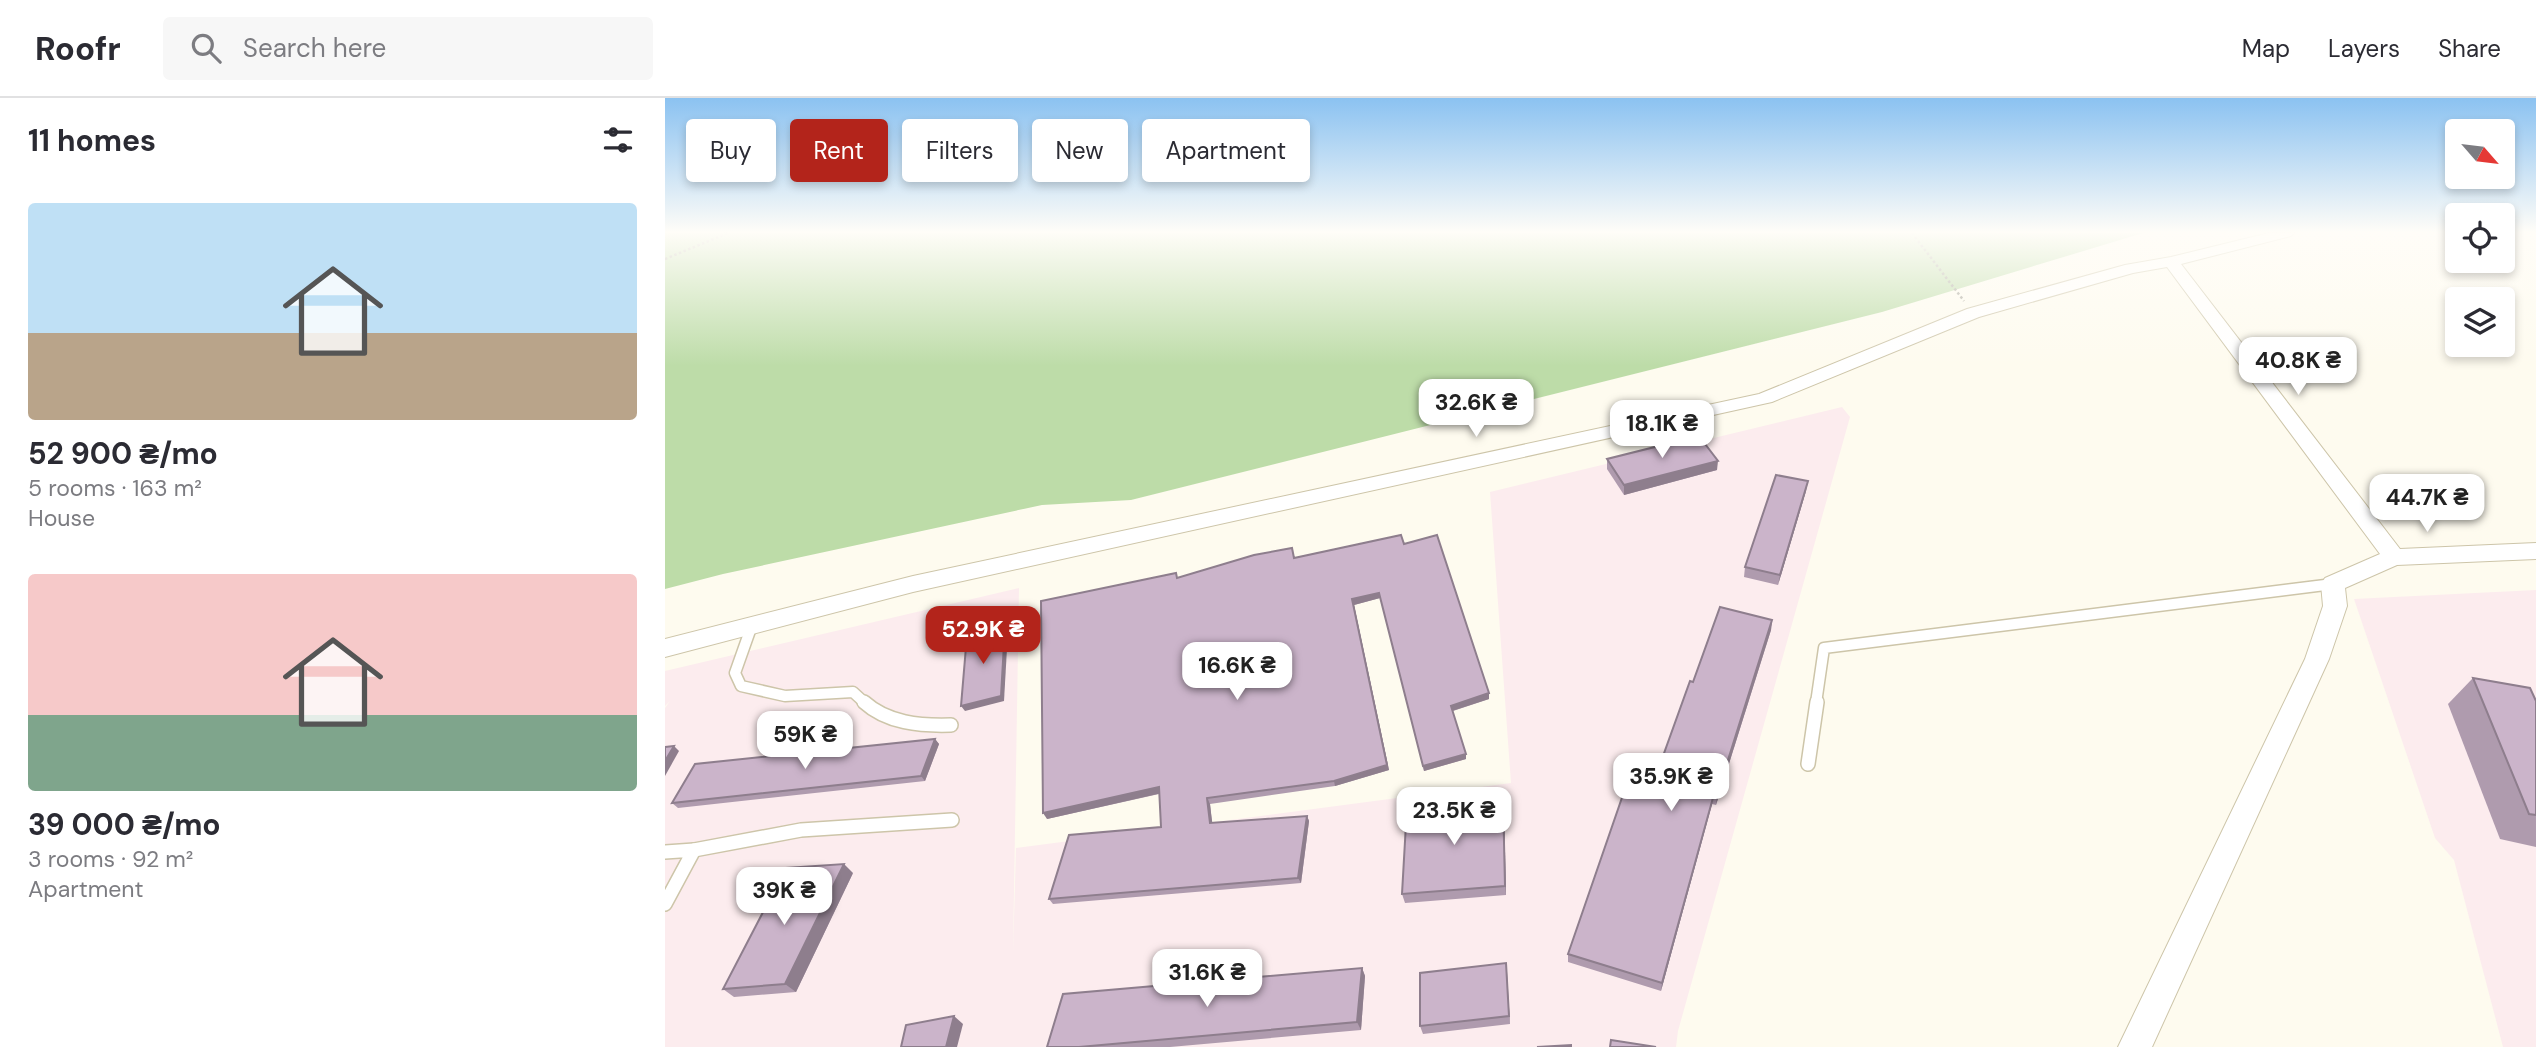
<!DOCTYPE html>
<html lang="en">
<head>
<meta charset="utf-8">
<style>
  :root { --surface:#fff; --page:#f7f7f7; --text:#2b2b33; --muted:#7c7c81; --line:#e1e1e2; --accent:#b3241b }
  body { margin:0; font-family:"DM Sans",sans-serif; background:var(--page); color:var(--text); height:100vh; display:flex; flex-direction:column; font-size:26px; white-space:nowrap }
  * { box-sizing:border-box; margin:0 }
  p { font-size:23px; color:var(--muted) }
  .icon { flex:none; width:38px; height:38px; fill:none; stroke:currentColor; stroke-width:2; stroke-linecap:round; stroke-linejoin:round }
  .map { position:relative; flex:1; overflow:hidden }
  .drawer { display:flex; flex-direction:column; background:var(--surface); width:665px }
  .drawer>* { flex:none }
  .top-card { position:absolute; left:21px; top:21px; width:665px; height:63px; display:flex; gap:14px }
  .needle { width:46px; rotate:118deg }
  .buttons { position:absolute; left:1780px; top:21px; display:grid; gap:14px }
  .buttons a { display:grid; place-items:center; width:70px; height:70px; border-radius:7px; background:var(--surface); box-shadow:0 4px 10px #0003; font-size:35px }
  .price { position:absolute; translate:-50% -60px; padding:0 16px; border-radius:14px; background:#fff; color:#222; font-size:23px; line-height:46px; filter:drop-shadow(0 2px 4px #0008) }
  .price::after { content:''; position:absolute; left:50%; top:42px; width:21px; height:16px; margin-left:-10px; background:inherit; clip-path:polygon(0 0,100% 0,50% 100%) }
  .price.on { background:var(--accent); color:#fff }
  ul { padding:0; list-style:none }
  li { display:grid; align-content:center; gap:14px; height:371px; padding:0 28px }
  li span { display:grid; place-items:center; height:217px; border-radius:7px; color:#555 }
  li>.icon { margin-inline-start:auto }
  span .icon { width:126px; height:126px; fill:#fffc; stroke-width:1 }
  li b { font-size:30px }
  h2 { display:flex; justify-content:space-between; align-items:center; height:84px; padding:0 28px; font-size:30px }
  .pill { padding:0 24px; border-radius:7px; background:var(--surface); box-shadow:0 4px 10px #0003; font-size:24px; line-height:63px }
  .pill.on { background:var(--accent); color:#fff }
  header { display:flex; align-items:center; gap:42px; box-sizing:border-box; height:98px; padding:0 35px; background:var(--surface); border-bottom:2px solid var(--line) }
  header strong { font-size:33px }
  nav { display:flex; gap:38px; margin-inline-start:auto; font-size:24px }
  .search { width:490px; height:63px; background:var(--page); display:flex; align-items:center; gap:18px; box-sizing:border-box; padding:0 24px; border-radius:7px; color:var(--muted); font-size:26px }
  main { display:flex; flex:1; min-height:0 }
  .map>svg:first-child { display:block }
</style>
</head>
<body>
<header>
<strong>Roofr</strong>
<div class="search"><svg class="icon" aria-label="search" viewBox="0 0 24 24"><circle cx="10" cy="10" r="6"/><path d="M15 15l6 6"/></svg>Search here</div>
<nav><a>Map</a><a>Layers</a><a>Share</a></nav>
</header>
<main>
<section class="drawer">
<h2>11 homes<svg class="icon" aria-label="filters" viewBox="0 0 24 24"><path d="M4 7h16M4 17h16"/><circle cx="9" cy="7" r="2"/><circle cx="15" cy="17" r="2"/></svg></h2>
<ul>
<li><span style="background:linear-gradient(#bfe0f5 60%,#b9a48a 0)"><svg class="icon" aria-label="home" viewBox="0 0 24 24"><path d="M3 11l9-7 9 7M6 9v11h12V9"/></svg></span><div><b>52 900 ₴/mo</b><p>5 rooms · 163 m²</p><p>House</p></div></li>
<li><span style="background:linear-gradient(#f6c9c9 65%,#7fa58c 0)"><svg class="icon" aria-label="home" viewBox="0 0 24 24"><path d="M3 11l9-7 9 7M6 9v11h12V9"/></svg></span><div><b>39 000 ₴/mo</b><p>3 rooms · 92 m²</p><p>Apartment</p></div></li>
</ul>
</section>
<div class="map">
<svg width="1871" height="949" viewBox="0 0 1871 949">
  <rect width="100%" height="100%" fill="#fefbef"/>
  <g fill="#fcecee">
    <path d="M1177 309 1185 319 1013 933 1011 949H0V610L5 603 0 608V573L354 490 348 855 351 750 846 685 825 394Z"/>
    <path d="M1871 492V949H1838L1789 762 1770 740 1689 501Z"/>
  </g>
  <path fill="#bddca8" d="M0 135H1478L1217 214 466 402 377 407 58 476 0 491Z"/>
  <g fill="none" stroke-linecap="round" stroke-linejoin="round">
    <g stroke="#cdc5a9" stroke-width="13">
      <g id="service-far1">
        <path d="M87 527 70 575 76 588 120 598 188 594 200 605"/>
        <path d="M1151 605 1159 550 1668 486"/>
      </g>
    </g>
    <g stroke="#cdc5a9" stroke-width="16">
      <g id="service">
        <path d="M199 604C222 625 255 628 286 627"/>
        <path d="M1143 666 1152 604"/>
        <path d="M29 752 136 732 287 722"/>
        <path d="M0 754 29 752 0 806"/>
      </g>
    </g>
    <g stroke="#cdc5a9" stroke-width="2">
      <path id="minor" d="M1604 135H1629L1626 138 1516 166 1735 451 1871 445V461L1732 467 1680 490 1682 508 1664 561 1487 949H1453L1640 561 1658 508 1656 486 1660 480 1715 456 1502 169 1468 175 1314 219 1107 304 248 494 0 559V541L248 478 1094 296 1302 211 1460 167 1506 159Z"/>
    </g>
    <g stroke="#a9a69b" stroke-width="2.5" stroke-dasharray="2.5 2.5" stroke-linecap="butt">
      <path d="M1247 135 1299 203"/>
      <path d="M0 161 63 135"/>
    </g>
    <use href="#service-far1" stroke="#fff" stroke-width="10"/>
    <use href="#service" stroke="#fff" stroke-width="13"/>
    <use href="#minor" fill="#fff" fill-rule="evenodd"/>
  </g>
  <g fill="#af9bae">
    <path d="M942 361 1052 372 959 397 942 371Z"/>
    <path d="M1141 393 1113 487 1079 479 1080 469Z"/>
    <path d="M739 446 824 595V601L788 613 801 661 759 673 715 500 689 507 724 672 670 688 545 706 547 725 642 718 644 723 636 785 388 806 384 801 496 729 494 696 382 721 629 460Z"/>
    <path d="M1107 522 1106 532 1051 707 1047 706 996 893 903 864V856L984 697 1028 584Z"/>
    <path d="M1808 580 1871 603V749L1835 741 1783 606Z"/>
    <path d="M270 641 274 646 260 683 13 710 7 705Z"/>
    <path d="M839 710 841 797 740 805 737 796Z"/>
    <path d="M188 775 131 894 69 899 58 891Z"/>
    <path d="M841 865 845 926 758 936 755 928Z"/>
    <path d="M697 870 700 878 696 932 505 949H382Z"/>
  </g>
  <g fill="#8e7e8d">
    <path d="M1053 363 1052 372 959 397V387Z"/>
    <path d="M1143 383 1141 393 1113 487 1115 477Z"/>
    <path d="M714 495 715 500 689 507 724 672 670 688 669 683 687 501Z"/>
    <path d="M1107 522 1106 532 1051 707 1052 697Z"/>
    <path d="M340 528 343 533 339 603 300 613 296 608Z"/>
    <path d="M824 595V601L787 613 786 608Z"/>
    <path d="M270 641 274 646 260 683 256 678Z"/>
    <path d="M9 648 14 653 0 678V663Z"/>
    <path d="M801 656V661L759 673 758 668Z"/>
    <path d="M494 689 497 695 382 721 378 715Z"/>
    <path d="M1049 696 1047 706 996 893 997 885Z"/>
    <path d="M542 700 545 706 548 731 545 725Z"/>
    <path d="M838 701 839 710 841 797 840 788Z"/>
    <path d="M642 718 644 723 636 785 633 780Z"/>
    <path d="M179 766 188 775 131 894 120 886Z"/>
    <path d="M841 865 842 874 845 926 844 918Z"/>
    <path d="M697 870 700 878 696 932 692 924Z"/>
    <path d="M289 918 298 926 292 949H281Z"/>
  </g>
  <g fill="#cbb4ca" stroke="#8e7e8d" stroke-width="2">
    <path d="M1034 338 1053 363 959 387 942 361Z"/>
    <path d="M1111 377 1143 383 1115 477 1080 469Z"/>
    <path d="M736 437 739 446 772 437 824 595 786 608 801 656 758 668 714 495 687 501 722 667 669 683 542 700 545 725 642 718 633 780 384 801 404 737 496 729 494 689 378 715 376 503 511 475 512 480 589 457 627 450 629 460Z"/>
    <path d="M1055 509 1107 522 1052 697 1049 696 997 885 903 856 960 691 984 697 1025 583 1028 584Z"/>
    <path d="M340 528 336 598 296 608 302 537Z"/>
    <path d="M1808 580 1865 590 1871 603V717L1864 716Z"/>
    <path d="M270 641 256 678 7 705 30 666Z"/>
    <path d="M9 648 0 663V649Z"/>
    <path d="M838 701 840 788 737 796 742 708Z"/>
    <path d="M179 766 120 886 58 891 121 770Z"/>
    <path d="M841 865 844 918 755 928V875Z"/>
    <path d="M697 870 692 924 414 949H382L398 896Z"/>
    <path d="M289 918 281 949H236L241 927Z"/>
    <path d="M946 942 991 949H945Z"/>
    <path d="M906 947V949H872Z"/>
  </g>
  <linearGradient id="sky" x2="0" y2="1"><stop stop-color="#8bc2f1"/><stop offset="0.5" stop-color="#fffdf8"/><stop offset="1" stop-color="#fffdf8" stop-opacity="0"/></linearGradient>
  <rect width="1871" height="268" fill="url(#sky)"/>
</svg>
<div class="buttons">
<a><svg class="needle" viewBox="-14 -14 28 28"><path d="M0-13l5 13h-10z" fill="#e53935"/><path d="M0 13l5-13h-10z" fill="#7c7c81"/></svg></a>
<a><svg class="icon" aria-label="locate" viewBox="0 0 24 24"><circle cx="12" cy="12" r="6"/><path d="M12 2v4M12 18v4M2 12h4M18 12h4"/></svg></a>
<a><svg class="icon" aria-label="layers" viewBox="0 0 24 24"><path d="M12 4l9 5-9 5-9-5zM3 14l9 5 9-5"/></svg></a>
</div>
<b class="price" style="left:1633px;top:299px">40.8K ₴</b>
<b class="price" style="left:811px;top:341px">32.6K ₴</b>
<b class="price" style="left:997px;top:362px">18.1K ₴</b>
<b class="price" style="left:1762px;top:436px">44.7K ₴</b>
<b class="price on" style="left:318px;top:568px">52.9K ₴</b>
<b class="price" style="left:572px;top:604px">16.6K ₴</b>
<b class="price" style="left:140px;top:673px">59K ₴</b>
<b class="price" style="left:1006px;top:715px">35.9K ₴</b>
<b class="price" style="left:789px;top:749px">23.5K ₴</b>
<b class="price" style="left:119px;top:829px">39K ₴</b>
<b class="price" style="left:542px;top:911px">31.6K ₴</b>
<div class="top-card">
<a class="pill">Buy</a>
<a class="pill on">Rent</a>
<a class="pill">Filters</a>
<a class="pill">New</a>
<a class="pill">Apartment</a>
</div>
</div>
</main>
</body>
</html>
